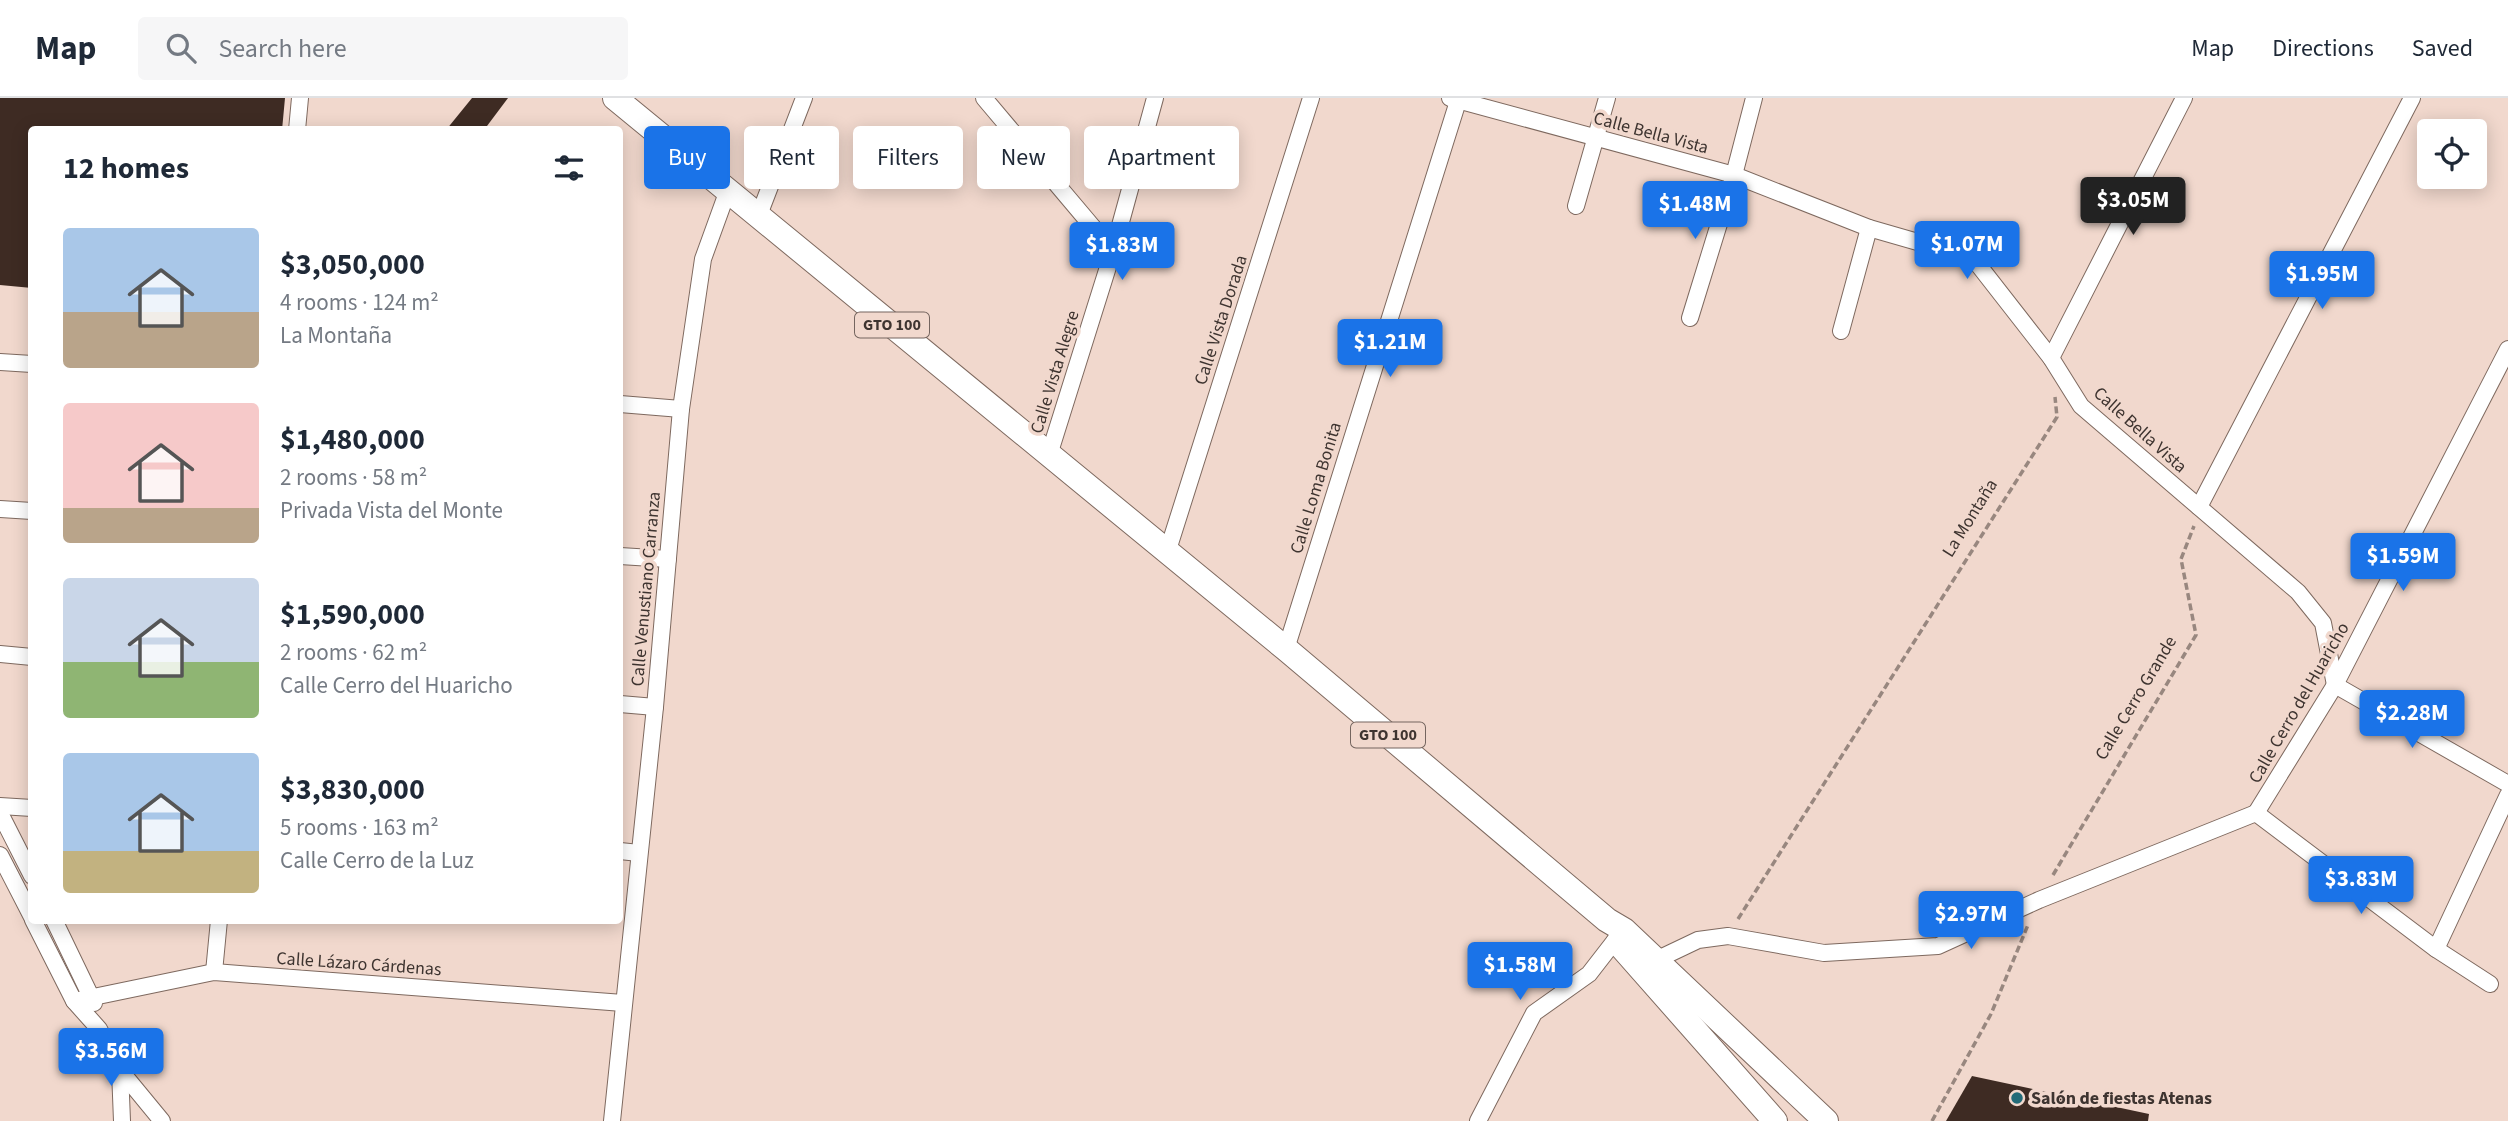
<!DOCTYPE html>
<html lang="en">
<head>
<meta charset="utf-8">
<style>
  :root { --surface:#fff; --page:#f6f6f7; --text:#1f2937; --muted:#747a83; --line:#e0e1e3; --accent:#1a73e8 }
  body { margin:0; font-family:"Source Sans 3",sans-serif; background:var(--page); color:var(--text); height:100vh; display:flex; flex-direction:column; font-size:26px; white-space:nowrap }
  * { box-sizing:border-box; margin:0 }
  p { font-size:23px; color:var(--muted) }
  .icon { flex:none; width:38px; height:38px; fill:none; stroke:currentColor; stroke-width:2; stroke-linecap:round; stroke-linejoin:round }
  .map { position:relative; flex:1; overflow:hidden }
  .sheet { position:absolute; left:28px; top:28px; width:595px; height:798px; display:flex; flex-direction:column; background:var(--surface); border-radius:7px; box-shadow:0 4px 18px #0003 }
  .sheet>* { flex:none }
  .hud { position:absolute; left:644px; top:28px; width:665px; height:63px; display:flex; gap:14px }
  .buttons { position:absolute; left:2417px; top:21px; display:grid; gap:14px }
  .buttons a { display:grid; place-items:center; width:70px; height:70px; border-radius:7px; background:var(--surface); box-shadow:0 4px 18px #0003; font-size:35px }
  .price { position:absolute; translate:-50% -60px; padding:0 16px; border-radius:7px; background:var(--accent); color:#fff; font-size:23px; line-height:46px; filter:drop-shadow(0 2px 4px #0008) }
  .price::after { content:''; position:absolute; left:50%; top:42px; width:21px; height:16px; margin-left:-10px; background:inherit; clip-path:polygon(0 0,100% 0,50% 100%) }
  .price.current { background:#222; color:#fff }
  ul { padding:0; list-style:none }
  li { display:flex; align-items:center; gap:21px; height:175px; padding:0 35px }
  li span { display:grid; place-items:center; flex:none; width:196px; height:140px; border-radius:7px; color:#555 }
  li>.icon { margin-inline-start:auto }
  span .icon { width:84px; height:84px; fill:#fffc; stroke-width:1 }
  li b { font-size:30px }
  h2 { display:flex; justify-content:space-between; align-items:center; height:84px; padding:0 35px; font-size:30px }
  .chip { padding:0 24px; border-radius:7px; background:var(--surface); box-shadow:0 4px 18px #0003; font-size:24px; line-height:63px }
  .chip.current { background:var(--accent); color:#fff }
  header { display:flex; align-items:center; gap:42px; box-sizing:border-box; height:98px; padding:0 35px; background:var(--surface); border-bottom:2px solid var(--line) }
  header strong { font-size:33px }
  nav { display:flex; gap:38px; margin-inline-start:auto; font-size:24px }
  .search { width:490px; height:63px; background:var(--page); display:flex; align-items:center; gap:18px; box-sizing:border-box; padding:0 24px; border-radius:7px; color:var(--muted); font-size:26px }
  .map>svg:first-child { display:block }
</style>
</head>
<body>
<header>
<strong>Map</strong>
<div class="search"><svg class="icon" aria-label="search" viewBox="0 0 24 24"><circle cx="10" cy="10" r="6"/><path d="M15 15l6 6"/></svg>Search here</div>
<nav><a>Map</a><a>Directions</a><a>Saved</a></nav>
</header>
<div class="map">
<svg width="2508" height="1023" viewBox="0 0 2508 1023">
  <rect width="100%" height="100%" fill="#f1d8cd"/>
  <g fill="#3e2b23">
    <path d="M0 0H285L282 32H32V190L0 187Z"/>
    <path d="M472 0H508L484 32H446Z"/>
    <path d="M1972 978 2149 1016 2148 1023H1946Z"/>
  </g>
  <g fill="none" stroke-linecap="round" stroke-linejoin="round">
    <g stroke="#7e695f" stroke-width="18">
      <g id="minor">
        <path d="M984 0 1113 153"/>
        <path d="M1450 0 1734 77 1869 130 1973 160 2051 260 2081 308 2298 494 2323 525 2335 587 2508 686"/>
        <path d="M297 32 300 0"/>
        <path d="M1576 108 1607 0"/>
        <path d="M759 117 804 0"/>
        <path d="M1690 220 1734 77 1754 0"/>
        <path d="M1841 233 1869 130"/>
        <path d="M2051 260 2184 0"/>
        <path d="M0 264 32 266"/>
        <path d="M620 306 681 311"/>
        <path d="M1049 357 1113 153 1155 0"/>
        <path d="M2199 409 2412 0"/>
        <path d="M0 411 32 413"/>
        <path d="M1167 455 1311 0"/>
        <path d="M620 458 668 461"/>
        <path d="M1286 551 1459 0"/>
        <path d="M0 556 32 559"/>
        <path d="M620 606 655 609"/>
        <path d="M0 708 32 710"/>
        <path d="M0 715 32 778"/>
        <path d="M2256 715 2335 587 2508 251"/>
        <path d="M2256 715 2436 851 2490 886"/>
        <path d="M620 753 639 755"/>
        <path d="M0 757 32 819"/>
        <path d="M33 822 74 903 99 931 120 972 162 1023"/>
        <path d="M54 822 94 905"/>
        <path d="M2436 851 2508 697"/>
        <path d="M1656 862 1698 842 1728 838 1824 855 1938 848 2039 802 2256 715"/>
        <path d="M214 874 219 822"/>
        <path d="M74 903 214 874 623 905"/>
        <path d="M120 972 122 1023"/>
        <path d="M612 1023 655 609 681 311 703 161 728 92"/>
        <path d="M1478 1023 1534 915 1589 876 1620 836"/>
      </g>
    </g>
    <g stroke="#7e695f" stroke-width="26">
      <g id="primary">
        <path d="M615 0 1286 551 1607 822 1624 832 1826 1023"/>
        <path d="M1618 845 1775 1023"/>
      </g>
    </g>
    <g stroke="#98877f" stroke-width="3.5" stroke-dasharray="7 3.5" stroke-linecap="butt">
      <path d="M2053 777 2196 537 2181 461 2194 428"/>
      <path d="M1738 821 2057 319 2055 299"/>
      <path d="M1932 1023 1991 916 2028 827"/>
    </g>
    <use href="#minor" stroke="#fff" stroke-width="16"/>
    <use href="#primary" stroke="#fff" stroke-width="24"/>
  </g>
  <circle fill="#236b78" stroke="#f1d8cd" stroke-width="2.5" cx="2017" cy="1000" r="7"/>
  <g text-anchor="middle" dominant-baseline="central" stroke-width="7" stroke-linejoin="round" paint-order="stroke">
    <g fill="#f1d8cd" stroke="#74655f" stroke-width="2">
      <rect x="855" y="214.5" width="74" height="25" rx="5"/>
      <rect x="1351" y="624.5" width="74" height="25" rx="5"/>
    </g>
    <g font-size="16" font-weight="bold" fill="#3e3430">
      <text x="892" y="227">GTO 100</text>
      <text x="1388" y="637">GTO 100</text>
    </g>
    <g font-size="18" fill="#3e3430" stroke="#f1d8cd">
      <text transform="translate(1651 35) rotate(15)">Calle Bella Vista</text>
      <text transform="translate(1221 222) rotate(-72)">Calle Vista Dorada</text>
      <text transform="translate(1055 274) rotate(-73)">Calle Vista Alegre</text>
      <text transform="translate(2140 332) rotate(42)">Calle Bella Vista</text>
      <text transform="translate(1316 390) rotate(-73)">Calle Loma Bonita</text>
      <text transform="translate(1970 420) rotate(-58)">La Montaña</text>
      <text transform="translate(646 491) rotate(-85)">Calle Venustiano Carranza</text>
      <text transform="translate(2136 600) rotate(-59)">Calle Cerro Grande</text>
      <text transform="translate(2299 605) rotate(-60)">Calle Cerro del Huaricho</text>
      <text transform="translate(359 866) rotate(4)">Calle Lázaro Cárdenas</text>
    </g>
    <g font-size="18" font-weight="bold" fill="#3e3430" stroke="#f1d8cd" text-anchor="start">
      <text x="2031" y="1000">Salón de fiestas Atenas</text>
    </g>
  </g>
</svg>
<div class="buttons">
<a><svg class="icon" aria-label="locate" viewBox="0 0 24 24"><circle cx="12" cy="12" r="6"/><path d="M12 2v4M12 18v4M2 12h4M18 12h4"/></svg></a>
</div>
<b class="price current" style="left:2133px;top:139px">$3.05M</b>
<b class="price" style="left:1695px;top:143px">$1.48M</b>
<b class="price" style="left:1967px;top:183px">$1.07M</b>
<b class="price" style="left:1122px;top:184px">$1.83M</b>
<b class="price" style="left:2322px;top:213px">$1.95M</b>
<b class="price" style="left:1390px;top:281px">$1.21M</b>
<b class="price" style="left:2403px;top:495px">$1.59M</b>
<b class="price" style="left:2412px;top:652px">$2.28M</b>
<b class="price" style="left:2361px;top:818px">$3.83M</b>
<b class="price" style="left:1971px;top:853px">$2.97M</b>
<b class="price" style="left:1520px;top:904px">$1.58M</b>
<b class="price" style="left:111px;top:990px">$3.56M</b>
<div class="hud">
<a class="chip current">Buy</a>
<a class="chip">Rent</a>
<a class="chip">Filters</a>
<a class="chip">New</a>
<a class="chip">Apartment</a>
</div>
<section class="sheet">
<h2>12 homes<svg class="icon" aria-label="filters" viewBox="0 0 24 24"><path d="M4 7h16M4 17h16"/><circle cx="9" cy="7" r="2"/><circle cx="15" cy="17" r="2"/></svg></h2>
<ul>
<li><span style="background:linear-gradient(#a9c7e8 60%,#b9a48a 0)"><svg class="icon" aria-label="home" viewBox="0 0 24 24"><path d="M3 11l9-7 9 7M6 9v11h12V9"/></svg></span><div><b>$3,050,000</b><p>4 rooms · 124 m²</p><p>La Montaña</p></div></li>
<li><span style="background:linear-gradient(#f6c9c9 75%,#b9a48a 0)"><svg class="icon" aria-label="home" viewBox="0 0 24 24"><path d="M3 11l9-7 9 7M6 9v11h12V9"/></svg></span><div><b>$1,480,000</b><p>2 rooms · 58 m²</p><p>Privada Vista del Monte</p></div></li>
<li><span style="background:linear-gradient(#c9d6e8 60%,#8fb573 0)"><svg class="icon" aria-label="home" viewBox="0 0 24 24"><path d="M3 11l9-7 9 7M6 9v11h12V9"/></svg></span><div><b>$1,590,000</b><p>2 rooms · 62 m²</p><p>Calle Cerro del Huaricho</p></div></li>
<li><span style="background:linear-gradient(#a9c7e8 70%,#c2b280 0)"><svg class="icon" aria-label="home" viewBox="0 0 24 24"><path d="M3 11l9-7 9 7M6 9v11h12V9"/></svg></span><div><b>$3,830,000</b><p>5 rooms · 163 m²</p><p>Calle Cerro de la Luz</p></div></li>
</ul>
</section>
</div>
</body>
</html>
